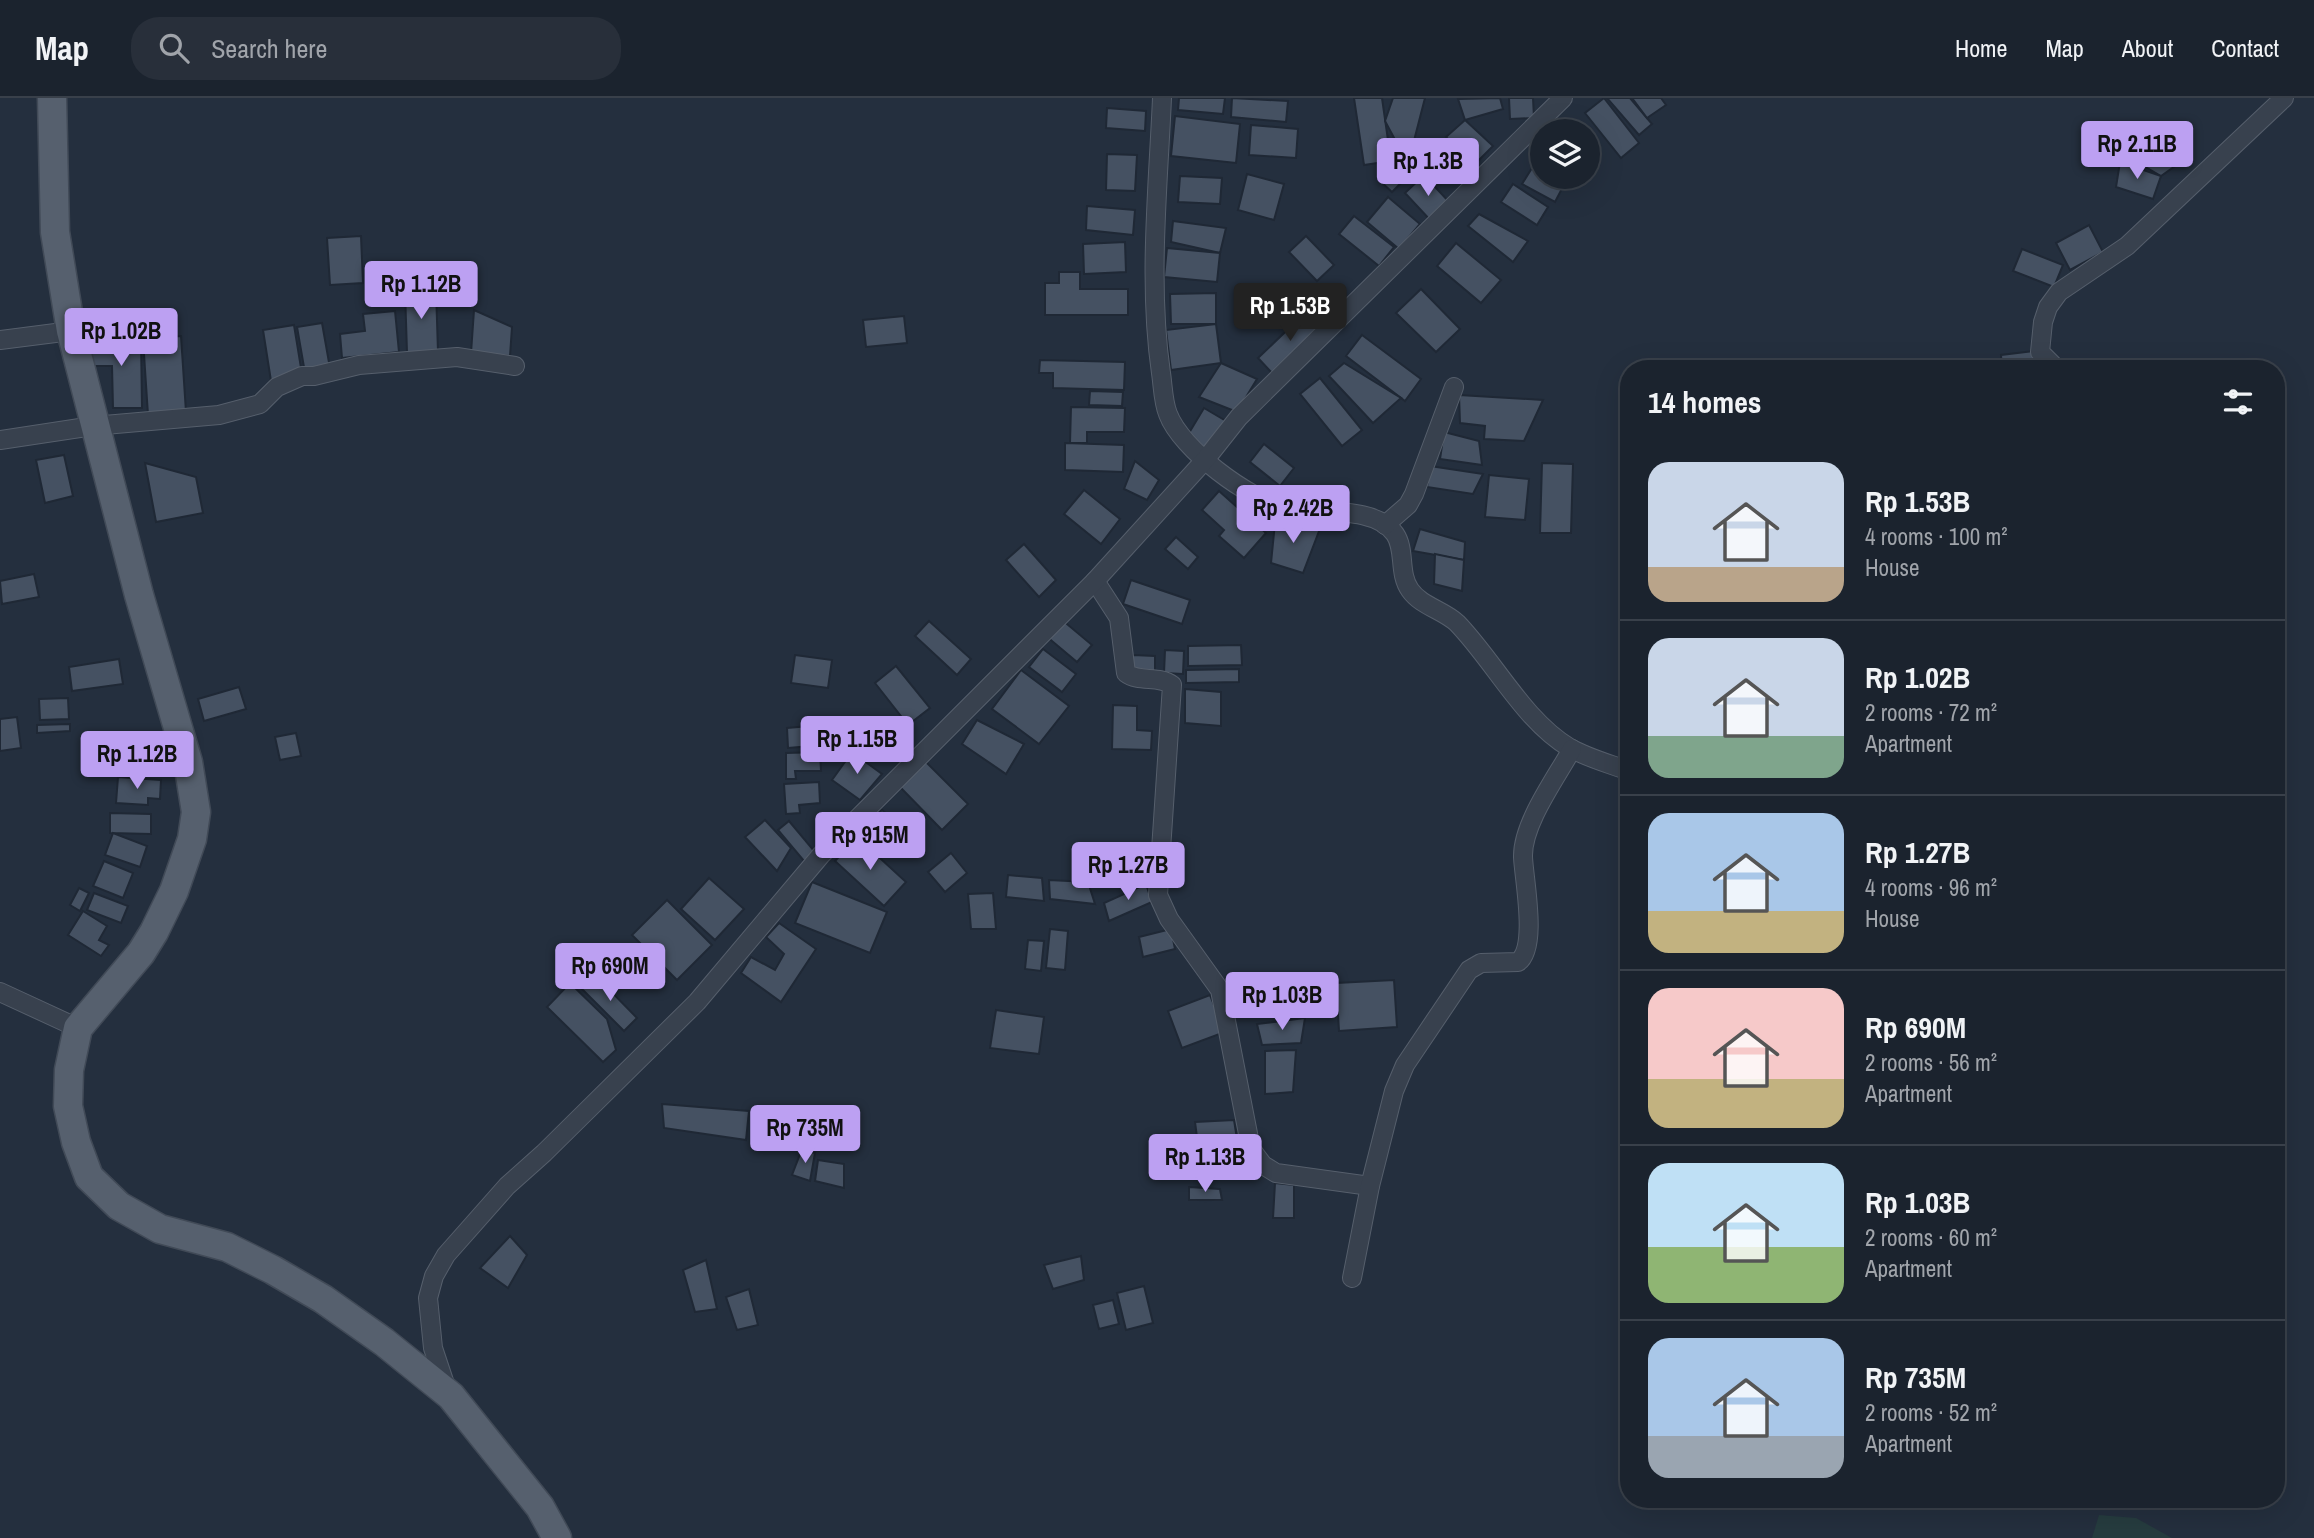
<!DOCTYPE html>
<html lang="en">
<head>
<meta charset="utf-8">
<style>
  :root { --surface:#1b232e; --page:#282f3a; --text:#f1f3f6; --muted:#a0a4aa; --line:#39404a; --accent:#bca0f2 }
  body { margin:0; font-family:"Archivo Narrow",sans-serif; background:var(--page); color:var(--text); height:100vh; display:flex; flex-direction:column; font-size:26px; white-space:nowrap }
  * { box-sizing:border-box; margin:0 }
  p { font-size:23px; color:var(--muted) }
  .icon { flex:none; width:38px; height:38px; fill:none; stroke:currentColor; stroke-width:2; stroke-linecap:round; stroke-linejoin:round }
  .map { position:relative; flex:1; overflow:hidden }
  .side { position:absolute; left:1620px; top:262px; width:665px; height:1148px; display:flex; flex-direction:column; background:var(--surface); border-radius:28px; box-shadow:0 7px 28px #0002,0 0 0 2px var(--line) }
  .side>* { flex:none }
  .tools { position:absolute; left:1530px; top:21px; display:grid; gap:14px }
  .tools a { display:grid; place-items:center; width:70px; height:70px; border-radius:50%; background:var(--surface); box-shadow:0 7px 28px #0002,0 0 0 2px var(--line); font-size:35px }
  .price { position:absolute; translate:-50% -60px; padding:0 16px; border-radius:7px; background:var(--accent); color:#111; font-size:23px; line-height:46px; filter:drop-shadow(0 2px 4px #0008) }
  .price::after { content:''; position:absolute; left:50%; top:42px; width:21px; height:16px; margin-left:-10px; background:inherit; clip-path:polygon(0 0,100% 0,50% 100%) }
  .price.current { background:#222; color:#fff }
  ul { padding:0; list-style:none }
  li { display:flex; align-items:center; gap:21px; height:175px; padding:0 28px }
  li+li { border-top:2px solid var(--line) }
  li span { display:grid; place-items:center; flex:none; width:196px; height:140px; border-radius:21px; color:#555 }
  li>.icon { margin-inline-start:auto }
  span .icon { width:84px; height:84px; fill:#fffc; stroke-width:1 }
  li b { font-size:30px }
  h2 { display:flex; justify-content:space-between; align-items:center; height:84px; padding:0 28px; font-size:30px }
  header { display:flex; align-items:center; gap:42px; box-sizing:border-box; height:98px; padding:0 35px; background:var(--surface); border-bottom:2px solid var(--line) }
  header strong { font-size:33px }
  nav { display:flex; gap:38px; margin-inline-start:auto; font-size:24px }
  .search { width:490px; height:63px; background:var(--page); display:flex; align-items:center; gap:18px; box-sizing:border-box; padding:0 24px; border-radius:28px; color:var(--muted); font-size:26px }
  .map>svg:first-child { display:block }
</style>
</head>
<body>
<header>
<strong>Map</strong>
<div class="search"><svg class="icon" aria-label="search" viewBox="0 0 24 24"><circle cx="10" cy="10" r="6"/><path d="M15 15l6 6"/></svg>Search here</div>
<nav><a>Home</a><a>Map</a><a>About</a><a>Contact</a></nav>
</header>
<div class="map">
<svg width="2314" height="1440" viewBox="0 0 2314 1440">
  <rect width="100%" height="100%" fill="#242f3e"/>
  <path fill="#263c3f" d="M2099 1417 2136 1420 2172 1440H2092Z"/>
  <g fill="#455162" stroke="#1f2835" stroke-width="2">
    <path d="M1179 0H1225L1223 16 1178 12Z"/>
    <path d="M1232 0 1288 3 1286 24 1231 19Z"/>
    <path d="M1354 0H1382L1391 63 1364 67Z"/>
    <path d="M1393 0H1425L1408 66 1385 23Z"/>
    <path d="M1500 0 1503 11 1465 22 1458 1Z"/>
    <path d="M1509 0H1533L1534 20 1510 21Z"/>
    <path d="M1604 0 1639 45 1621 60 1585 15Z"/>
    <path d="M1607 0H1630L1652 26 1639 37Z"/>
    <path d="M1632 0H1661L1666 7 1647 20Z"/>
    <path d="M1107 10 1146 13 1145 33 1106 30Z"/>
    <path d="M1175 18 1240 26 1236 65 1171 58Z"/>
    <path d="M1465 22 1493 48 1474 67 1446 39Z"/>
    <path d="M1251 27 1298 31 1296 60 1249 57Z"/>
    <path d="M2156 29 2188 40 2178 66 2138 43Z"/>
    <path d="M2138 43 2178 66 2161 78 2125 57Z"/>
    <path d="M1107 56 1137 57 1135 93 1106 92Z"/>
    <path d="M2120 64 2161 78 2153 101 2116 89Z"/>
    <path d="M1542 68V79L1567 81 1555 104 1522 86 1532 70Z"/>
    <path d="M1389 73 1401 85 1392 94 1380 83Z"/>
    <path d="M1247 76 1284 86 1274 122 1238 112Z"/>
    <path d="M1424 77 1451 106 1432 124 1405 95Z"/>
    <path d="M1180 78 1222 80 1220 106 1178 104Z"/>
    <path d="M1513 86 1548 109 1537 127 1501 104Z"/>
    <path d="M1388 99 1420 126 1399 151 1367 124Z"/>
    <path d="M1087 108 1135 112 1133 137 1086 132Z"/>
    <path d="M1479 116 1528 143 1513 164 1468 128Z"/>
    <path d="M1354 118 1394 149 1379 168 1339 136Z"/>
    <path d="M1173 123 1226 130 1220 155 1171 144Z"/>
    <path d="M2089 127 2103 154 2070 172 2056 145Z"/>
    <path d="M361 138 363 185 330 187 327 140Z"/>
    <path d="M1306 138 1334 167 1317 183 1289 154Z"/>
    <path d="M1125 144 1126 174 1084 176 1083 146Z"/>
    <path d="M1456 145 1501 182 1481 205 1437 168Z"/>
    <path d="M1167 150 1220 155 1217 184 1164 179Z"/>
    <path d="M2022 151 2063 167 2054 189 2013 173Z"/>
    <path d="M1059 174H1080V191H1128V217H1045V185H1059Z"/>
    <path d="M436 191 438 254 407 255 405 192Z"/>
    <path d="M1421 191 1460 231 1436 254 1396 215Z"/>
    <path d="M1216 195V226H1171L1170 196Z"/>
    <path d="M474 212 512 229 510 258 471 255Z"/>
    <path d="M395 213 399 254 342 260 340 236 365 233 363 216Z"/>
    <path d="M1306 214 1322 230 1273 276 1258 260Z"/>
    <path d="M904 218 907 245 866 249 863 222Z"/>
    <path d="M322 225 330 270 305 275 297 229Z"/>
    <path d="M1216 226 1221 265 1171 272 1166 232Z"/>
    <path d="M294 227 302 276 271 283 263 232Z"/>
    <path d="M1362 237 1421 281 1405 303 1346 258Z"/>
    <path d="M181 238 186 314 148 317 143 241Z"/>
    <path d="M141 240 142 310H113L112 268H89L88 242Z"/>
    <path d="M2034 253 2036 271H2002L2001 257Z"/>
    <path d="M1040 262 1125 264 1124 292 1053 290V275H1039Z"/>
    <path d="M1221 265 1257 281 1237 314 1199 299Z"/>
    <path d="M1344 265 1401 300 1373 325 1329 278Z"/>
    <path d="M1320 280 1362 332 1342 348 1300 296Z"/>
    <path d="M1090 293 1123 294 1122 308 1089 307Z"/>
    <path d="M1459 297 1543 302 1524 343 1484 341 1485 328 1460 325Z"/>
    <path d="M1071 309 1125 310 1124 334H1087V345H1070Z"/>
    <path d="M1204 310 1226 323 1207 354 1186 340Z"/>
    <path d="M1444 334 1479 343 1482 367 1440 361Z"/>
    <path d="M1065 345 1124 347 1123 374 1065 372Z"/>
    <path d="M1264 346 1294 370 1280 388 1250 364Z"/>
    <path d="M64 357 73 398 45 405 36 362Z"/>
    <path d="M1135 363 1159 382 1147 402 1124 391Z"/>
    <path d="M145 365 196 379 203 415 156 424Z"/>
    <path d="M1542 365 1573 366 1571 435H1540Z"/>
    <path d="M1430 368 1483 376 1473 396 1427 389Z"/>
    <path d="M1489 377 1529 381 1525 422 1485 419Z"/>
    <path d="M1084 392 1120 421 1101 446 1064 416Z"/>
    <path d="M1219 393 1266 435 1244 460 1219 438 1224 432 1202 412Z"/>
    <path d="M1275 425 1321 428 1303 475 1271 465Z"/>
    <path d="M1420 431 1465 444 1464 462 1413 453Z"/>
    <path d="M1176 439 1198 459 1188 471 1165 451Z"/>
    <path d="M1024 446 1056 482 1039 499 1006 462Z"/>
    <path d="M1435 456 1464 462 1462 493 1434 486Z"/>
    <path d="M34 476 39 499 2 506 0 483Z"/>
    <path d="M1131 482 1190 502 1182 526 1123 506Z"/>
    <path d="M1061 521 1092 547 1077 564 1046 538Z"/>
    <path d="M929 523 971 561 957 577 915 538Z"/>
    <path d="M1241 547 1242 567 1188 568V548Z"/>
    <path d="M1043 551 1076 576 1062 594 1029 569Z"/>
    <path d="M1165 552 1184 553 1183 576 1164 575Z"/>
    <path d="M795 557 832 562 828 590 791 585Z"/>
    <path d="M1133 557 1155 558V576L1133 575Z"/>
    <path d="M119 561 123 586 72 593 69 569Z"/>
    <path d="M896 568 930 610 908 627 875 585Z"/>
    <path d="M1239 571V584L1186 585V572Z"/>
    <path d="M1021 572 1069 608 1039 646 992 611Z"/>
    <path d="M239 589 246 611 204 623 198 601Z"/>
    <path d="M1185 591 1221 594V628L1185 625Z"/>
    <path d="M68 600 69 621 40 622 39 601Z"/>
    <path d="M1113 607 1137 608V632L1152 633 1151 652 1112 651Z"/>
    <path d="M17 619 21 650 0 653V621Z"/>
    <path d="M977 622 1024 646 1006 676 962 646Z"/>
    <path d="M70 626V633L37 635V627Z"/>
    <path d="M821 627 823 647 788 650 787 630Z"/>
    <path d="M296 635 301 658 280 662 275 639Z"/>
    <path d="M820 654 821 673H795L796 681H786V655Z"/>
    <path d="M852 654 882 676 860 702 832 682Z"/>
    <path d="M926 664 968 706 942 732 900 689Z"/>
    <path d="M118 679 161 682 160 701 148 700V707L116 705Z"/>
    <path d="M819 684 820 705 799 707 800 715 786 716 784 686Z"/>
    <path d="M882 712 905 731 886 756 860 732Z"/>
    <path d="M110 715 151 716V736L110 735Z"/>
    <path d="M765 722 791 750 777 773 745 739Z"/>
    <path d="M789 723 815 754 804 763 778 732Z"/>
    <path d="M113 735 147 748 140 769 105 757Z"/>
    <path d="M857 739 906 784 884 808 835 763Z"/>
    <path d="M951 755 967 775 945 794 928 774Z"/>
    <path d="M104 763 133 775 123 800 93 788Z"/>
    <path d="M1008 777 1042 780 1044 803 1006 799Z"/>
    <path d="M709 780 744 811 715 842 681 811Z"/>
    <path d="M1049 782 1088 784 1095 806 1050 801Z"/>
    <path d="M812 784 887 814 870 855 795 825Z"/>
    <path d="M1146 786 1152 804 1109 823 1104 805Z"/>
    <path d="M79 790 89 795 80 813 70 807Z"/>
    <path d="M94 795 128 808 121 825 87 812Z"/>
    <path d="M993 795 996 831H971L968 796Z"/>
    <path d="M667 802 712 847 677 882 632 837Z"/>
    <path d="M83 813 107 828 99 842 109 847 101 858 68 837Z"/>
    <path d="M779 825 816 851 781 904 741 875 751 859 775 872 784 856 766 839Z"/>
    <path d="M1050 831 1068 833 1065 872 1046 870Z"/>
    <path d="M1171 831 1175 851 1143 859 1139 839Z"/>
    <path d="M1028 842 1044 843 1041 873 1025 871Z"/>
    <path d="M596 878 637 920 624 933 582 891Z"/>
    <path d="M1394 882 1397 929 1339 933 1336 885Z"/>
    <path d="M570 885 607 921 616 952 603 964 547 909Z"/>
    <path d="M1210 897 1225 934 1182 950 1168 913Z"/>
    <path d="M996 912 1044 919 1039 956 990 950Z"/>
    <path d="M1305 920 1301 945 1262 947 1257 926Z"/>
    <path d="M1296 952 1293 994 1265 996V953Z"/>
    <path d="M662 1006 749 1013 746 1042 664 1030Z"/>
    <path d="M1234 1022 1238 1047H1198L1195 1024Z"/>
    <path d="M802 1051 815 1055 810 1083 792 1077Z"/>
    <path d="M1195 1057H1224L1223 1077 1195 1076Z"/>
    <path d="M818 1062 844 1066V1090L815 1083Z"/>
    <path d="M1275 1085 1294 1087V1120H1273Z"/>
    <path d="M1189 1089 1220 1091 1222 1102H1189Z"/>
    <path d="M510 1138 527 1157 508 1190 480 1170Z"/>
    <path d="M1081 1158 1084 1182 1053 1191 1044 1167Z"/>
    <path d="M706 1162 717 1211 695 1214 683 1172Z"/>
    <path d="M1144 1188 1153 1225 1126 1232 1117 1195Z"/>
    <path d="M749 1191 758 1227 737 1232 726 1199Z"/>
    <path d="M1113 1202 1119 1226 1099 1231 1093 1207Z"/>
  </g>
  <g fill="none" stroke-linecap="round" stroke-linejoin="round">
    <g stroke="#565f6c" stroke-width="20">
      <g id="street">
        <path d="M1162 0C1158 91 1148 185 1161 275 1163 288 1163 304 1168 316 1181 351 1249 402 1285 409 1316 416 1375 407 1395 436 1406 452 1398 475 1410 492 1421 508 1443 512 1457 525 1494 563 1524 623 1570 650 1588 660 1610 666 1629 673"/>
        <path d="M0 242 71 233"/>
        <path d="M2057 271 2040 254 2043 224 2048 209 2059 194 2127 148 2284 0"/>
        <path d="M0 342 93 328 219 317 260 306 277 289 302 278H314L359 267 457 259 515 268"/>
        <path d="M1385 427 1408 407 1414 396 1454 289"/>
        <path d="M1095 483 1119 520 1126 575C1139 585 1159 577 1172 587L1158 797 1169 821 1220 892 1251 1051 1263 1067 1276 1075 1370 1088"/>
        <path d="M0 894 78 930"/>
        <path d="M1352 1180 1370 1088 1394 993 1405 967 1469 872 1481 865 1518 864C1538 850 1524 782 1523 759 1522 726 1556 680 1572 651"/>
        <path d="M446 1289 433 1250 428 1200 434 1178 446 1157 507 1088 544 1055 697 904 821 757 1095 483 1205 362 1239 319 1563 0"/>
      </g>
    </g>
    <g stroke="#414a57" stroke-width="31">
      <path id="primary" d="M52 0 55 134 71 233 139 497 188 664 196 714 192 741 174 793 154 834 141 855 78 930 69 972 68 1008 76 1044 89 1079 119 1108 160 1131 227 1149 273 1172 323 1201 384 1244 451 1298 540 1409 557 1440"/>
    </g>
    <use href="#street" stroke="#38414e" stroke-width="18"/>
    <use href="#primary" stroke="#56606e" stroke-width="28"/>
  </g>
</svg>
<div class="tools">
<a><svg class="icon" aria-label="layers" viewBox="0 0 24 24"><path d="M12 4l9 5-9 5-9-5zM3 14l9 5 9-5"/></svg></a>
</div>
<b class="price" style="left:2137px;top:83px">Rp 2.11B</b>
<b class="price" style="left:1428px;top:100px">Rp 1.3B</b>
<b class="price" style="left:421px;top:223px">Rp 1.12B</b>
<b class="price current" style="left:1290px;top:245px">Rp 1.53B</b>
<b class="price" style="left:121px;top:270px">Rp 1.02B</b>
<b class="price" style="left:1293px;top:447px">Rp 2.42B</b>
<b class="price" style="left:857px;top:678px">Rp 1.15B</b>
<b class="price" style="left:137px;top:693px">Rp 1.12B</b>
<b class="price" style="left:870px;top:774px">Rp 915M</b>
<b class="price" style="left:1128px;top:804px">Rp 1.27B</b>
<b class="price" style="left:610px;top:905px">Rp 690M</b>
<b class="price" style="left:1282px;top:934px">Rp 1.03B</b>
<b class="price" style="left:805px;top:1067px">Rp 735M</b>
<b class="price" style="left:1205px;top:1096px">Rp 1.13B</b>
<section class="side">
<h2>14 homes<svg class="icon" aria-label="filters" viewBox="0 0 24 24"><path d="M4 7h16M4 17h16"/><circle cx="9" cy="7" r="2"/><circle cx="15" cy="17" r="2"/></svg></h2>
<ul>
<li><span style="background:linear-gradient(#c9d6e8 75%,#b9a48a 0)"><svg class="icon" aria-label="home" viewBox="0 0 24 24"><path d="M3 11l9-7 9 7M6 9v11h12V9"/></svg></span><div><b>Rp 1.53B</b><p>4 rooms · 100 m²</p><p>House</p></div></li>
<li><span style="background:linear-gradient(#c9d6e8 70%,#7fa58c 0)"><svg class="icon" aria-label="home" viewBox="0 0 24 24"><path d="M3 11l9-7 9 7M6 9v11h12V9"/></svg></span><div><b>Rp 1.02B</b><p>2 rooms · 72 m²</p><p>Apartment</p></div></li>
<li><span style="background:linear-gradient(#a9c7e8 70%,#c2b280 0)"><svg class="icon" aria-label="home" viewBox="0 0 24 24"><path d="M3 11l9-7 9 7M6 9v11h12V9"/></svg></span><div><b>Rp 1.27B</b><p>4 rooms · 96 m²</p><p>House</p></div></li>
<li><span style="background:linear-gradient(#f6c9c9 65%,#c2b280 0)"><svg class="icon" aria-label="home" viewBox="0 0 24 24"><path d="M3 11l9-7 9 7M6 9v11h12V9"/></svg></span><div><b>Rp 690M</b><p>2 rooms · 56 m²</p><p>Apartment</p></div></li>
<li><span style="background:linear-gradient(#bfe0f5 60%,#8fb573 0)"><svg class="icon" aria-label="home" viewBox="0 0 24 24"><path d="M3 11l9-7 9 7M6 9v11h12V9"/></svg></span><div><b>Rp 1.03B</b><p>2 rooms · 60 m²</p><p>Apartment</p></div></li>
<li><span style="background:linear-gradient(#a9c7e8 70%,#9aa5b1 0)"><svg class="icon" aria-label="home" viewBox="0 0 24 24"><path d="M3 11l9-7 9 7M6 9v11h12V9"/></svg></span><div><b>Rp 735M</b><p>2 rooms · 52 m²</p><p>Apartment</p></div></li>
</ul>
</section>
</div>
</body>
</html>
